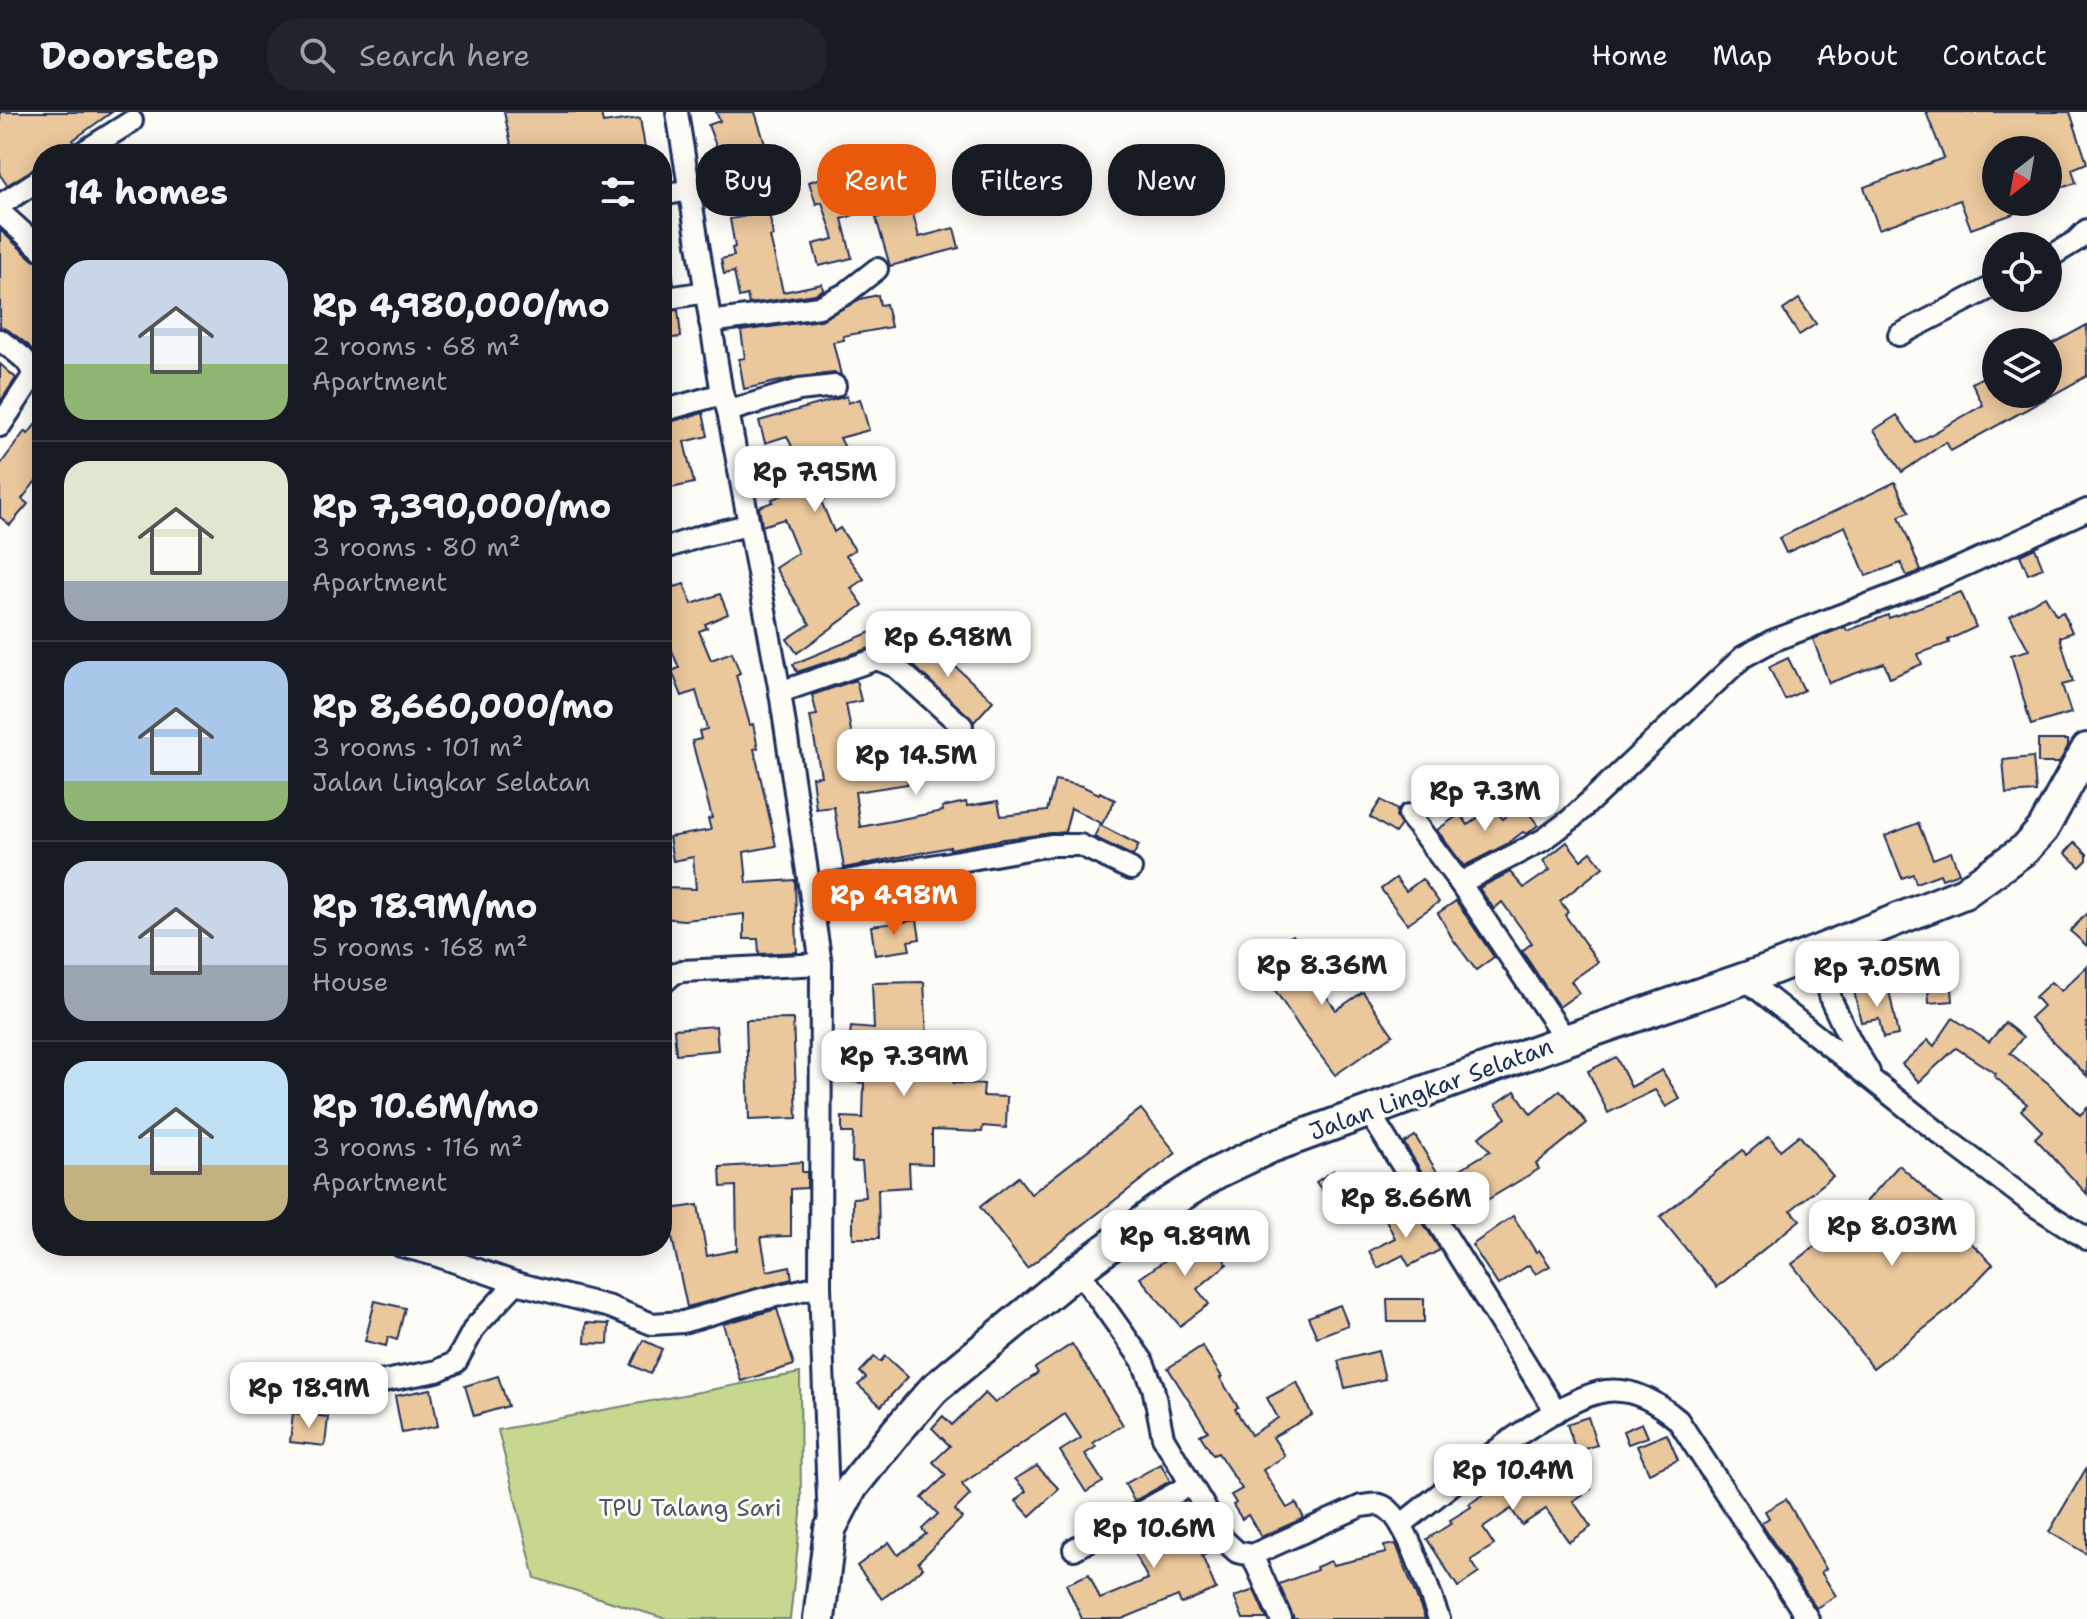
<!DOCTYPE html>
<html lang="en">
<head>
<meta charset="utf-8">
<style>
  :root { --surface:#171b24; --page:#20242c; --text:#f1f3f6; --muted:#9ea1a6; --line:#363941; --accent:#ea580c }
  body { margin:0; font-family:"Shantell Sans",sans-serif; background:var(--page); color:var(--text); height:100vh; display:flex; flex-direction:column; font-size:30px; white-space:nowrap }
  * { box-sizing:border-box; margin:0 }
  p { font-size:26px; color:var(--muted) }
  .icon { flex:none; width:44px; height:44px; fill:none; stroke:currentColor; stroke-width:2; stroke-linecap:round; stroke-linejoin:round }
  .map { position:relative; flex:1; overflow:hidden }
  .panel { position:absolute; left:32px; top:32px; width:640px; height:1112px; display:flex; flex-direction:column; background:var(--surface); border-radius:32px; box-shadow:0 4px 20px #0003 }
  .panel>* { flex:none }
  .guide { position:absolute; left:696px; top:32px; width:760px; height:72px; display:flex; gap:16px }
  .needle { width:52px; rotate:211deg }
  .buttons { position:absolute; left:1982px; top:24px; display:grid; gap:16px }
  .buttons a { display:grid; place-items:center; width:80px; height:80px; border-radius:50%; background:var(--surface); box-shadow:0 4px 20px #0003; font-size:40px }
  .price { position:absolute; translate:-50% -68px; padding:0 18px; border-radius:16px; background:#fff; color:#222; font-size:26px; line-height:52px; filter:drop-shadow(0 2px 4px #0008) }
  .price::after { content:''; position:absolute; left:50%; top:48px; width:24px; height:18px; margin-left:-12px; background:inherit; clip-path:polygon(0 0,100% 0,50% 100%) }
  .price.active { background:var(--accent); color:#fff }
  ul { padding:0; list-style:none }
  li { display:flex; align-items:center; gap:24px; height:200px; padding:0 32px }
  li+li { border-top:2px solid var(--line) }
  li span { display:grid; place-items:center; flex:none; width:224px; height:160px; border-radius:24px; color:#555 }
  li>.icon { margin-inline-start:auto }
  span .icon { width:96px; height:96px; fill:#fffc; stroke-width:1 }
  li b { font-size:34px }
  h2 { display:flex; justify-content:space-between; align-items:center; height:96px; padding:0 32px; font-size:34px }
  .tag { padding:0 28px; border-radius:32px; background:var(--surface); box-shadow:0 4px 20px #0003; font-size:28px; line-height:72px }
  .tag.active { background:var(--accent); color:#fff }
  header { display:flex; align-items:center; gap:48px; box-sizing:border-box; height:112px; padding:0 40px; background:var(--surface); border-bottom:2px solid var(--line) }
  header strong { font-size:38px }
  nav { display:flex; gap:44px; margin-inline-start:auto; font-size:28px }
  .search { width:560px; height:72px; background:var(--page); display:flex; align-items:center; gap:20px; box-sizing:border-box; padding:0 28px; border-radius:32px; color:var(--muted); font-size:30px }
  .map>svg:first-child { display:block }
</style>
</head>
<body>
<header>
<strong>Doorstep</strong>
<div class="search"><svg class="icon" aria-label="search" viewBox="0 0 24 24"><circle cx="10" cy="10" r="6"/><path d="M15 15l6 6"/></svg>Search here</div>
<nav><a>Home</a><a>Map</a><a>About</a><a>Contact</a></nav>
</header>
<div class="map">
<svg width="2087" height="1507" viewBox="0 0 2087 1507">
  <rect width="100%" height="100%" fill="#fdfcf7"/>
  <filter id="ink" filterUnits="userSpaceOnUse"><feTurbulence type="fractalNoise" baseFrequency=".0125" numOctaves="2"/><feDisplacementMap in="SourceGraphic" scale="16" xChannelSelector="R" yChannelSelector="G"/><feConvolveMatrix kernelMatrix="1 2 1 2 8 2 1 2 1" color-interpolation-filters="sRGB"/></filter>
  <g filter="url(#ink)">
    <path fill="#c5d88e" stroke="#708476" stroke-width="2" d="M800 1261 801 1402 790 1507H666L535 1466 498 1318Z"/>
    <g fill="#ebc79c" stroke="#1b2f5e" stroke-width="2">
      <path d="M0 0H112L73 28 74 30 68 39 63 42H42V52L7 73 0 63Z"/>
      <path d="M504 0H601L603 11 640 6 646 42H513Z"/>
      <path d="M716 0H755L776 67 726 84 713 46 720 44 708 13 720 9Z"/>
      <path d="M1926 0H2070L2087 51 2072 57 2076 71 2048 80V38H1996V90L2041 92 1971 117 1960 88 1879 117 1864 75 1944 46Z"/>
      <path d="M846 58 863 100 842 107 852 146 819 154 813 132 834 127 822 90 816 92 809 70Z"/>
      <path d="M912 98 919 125 954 116 959 136 890 154 876 106Z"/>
      <path d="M769 100 773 124 770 125 783 180 822 172 823 178 815 182 749 192 747 183 739 185 734 160 724 162 721 147 734 144 732 136 735 135 730 107Z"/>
      <path d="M0 118 33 148 42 151V250L28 233 8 218 0 215Z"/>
      <path d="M671 151 674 172 662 174V152Z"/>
      <path d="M878 183 880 193 886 192 891 215 843 224 844 228 833 230 841 263 834 261 798 265 744 277 739 247 745 246 741 219 821 208 860 187Z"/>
      <path d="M1799 187 1816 212 1799 223 1783 198Z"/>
      <path d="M678 198 681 225 662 227V200Z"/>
      <path d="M2087 213V264L1951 339 1946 330 1902 360 1874 318 1897 303 1916 331 1983 293 1972 271 1996 258V282H2048V234Z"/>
      <path d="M0 252 16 266 0 290Z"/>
      <path d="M847 284 848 291 860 287 869 318 840 326 851 348 816 365 825 387 821 389 834 420 840 416 855 438 846 443 864 467 851 476 863 493 797 541 787 527 810 512 775 456 798 441 784 407 762 414 759 395 773 390 772 387 783 383 773 362 799 350 787 324 765 331 759 309Z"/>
      <path d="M703 301 708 324 684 330 694 371 662 378V312Z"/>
      <path d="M42 304V361L22 387 28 392 10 413 0 405V353L25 319 28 322Z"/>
      <path d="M1895 370 1909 400 1899 404 1921 459 1907 464 1901 451 1866 464 1845 414 1786 441 1779 426Z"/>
      <path d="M2035 436 2043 456 2028 462 2020 443Z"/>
      <path d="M662 450H664L675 475 684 472 692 492 720 482 728 502 705 512 707 516 699 519 711 548 732 540 740 561 736 563 750 613 753 612 758 636 754 637 776 734 744 740 747 771 795 768 797 840 759 842 758 827H744V802L684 808 662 806V776L696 777 693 745 673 749 669 725 711 718 708 707 712 706 692 629 701 627 699 619 707 617 696 579 682 584 672 559 679 556 662 514Z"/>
      <path d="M1961 480 1976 515 1948 528 1949 531 1918 542 1922 552 1890 566 1884 551 1829 571 1813 527 1845 515 1847 519 1888 503 1889 506Z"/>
      <path d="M2045 484 2056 503 2063 500 2072 520 2060 525 2073 570 2062 573 2071 601 2031 613 2011 543 2029 538 2010 504Z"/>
      <path d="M883 515 891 534 886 537 873 535 797 560 793 552Z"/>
      <path d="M922 524 993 589 974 610 904 545Z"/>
      <path d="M1788 546 1804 578 1785 588 1769 555Z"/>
      <path d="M856 568 861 589 846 592 852 624 866 621 872 654 905 650 908 672 855 680 860 715 943 699 942 695 966 690 967 694 998 689 1001 704 1047 699 1055 668 1082 674 1099 682 1100 680 1115 688 1102 712 1071 696 1065 720 1004 727 950 737V735L844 756 834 695 816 697 812 665 821 664 810 604 817 603 812 583Z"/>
      <path d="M2038 628H2068V634L2059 651H2038Z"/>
      <path d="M2033 645 2036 680 2006 682 2003 648Z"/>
      <path d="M1381 688 1397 698 1396 705 1401 713 1395 721 1370 705Z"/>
      <path d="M1522 692 1538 713 1527 722 1523 720 1507 732 1464 754 1437 718 1460 702 1468 713 1492 694 1503 707Z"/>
      <path d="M1918 711 1933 747 1951 740 1959 761 1942 767 1940 762 1916 771 1913 762 1902 766 1885 724Z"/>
      <path d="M1100 713 1139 733 1133 744 1094 725Z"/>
      <path d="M1567 730 1581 748 1591 740 1603 755 1560 789 1568 800 1565 803 1598 850 1571 869 1579 881 1559 895 1522 839 1532 831 1502 790 1494 797 1479 776 1510 760 1524 776 1550 758 1543 749Z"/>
      <path d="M2075 730 2087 742V748L2080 755 2065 741Z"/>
      <path d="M1396 766 1406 779 1422 767 1439 790 1407 812 1381 777Z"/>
      <path d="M1456 789 1494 845 1476 858 1452 826 1438 801Z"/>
      <path d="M2087 801V834L2070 819Z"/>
      <path d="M917 808 920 827 908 829 910 838 875 843 871 814Z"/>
      <path d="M1293 823 1307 843 1319 835 1327 847 1309 860 1336 898 1363 880 1393 923 1335 963 1302 919 1255 848Z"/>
      <path d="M1949 837 1953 889 1929 891 1926 839Z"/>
      <path d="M2087 854V964L2030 906 2043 894 2035 885 2051 870 2061 879Z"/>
      <path d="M924 870 928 944 953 945V971L984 972 983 984 1007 985 1006 1016 983 1014 982 1020 932 1018V1052L909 1051 910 1075 878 1077 879 1126H853V1086L865 1085 862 1050H852L853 1021H842V1005L863 1006 864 971 845 969 851 915 874 917 872 871Z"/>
      <path d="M1888 873 1898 923 1883 926 1879 907 1861 910 1854 879Z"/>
      <path d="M1953 906 1989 930 2005 911 2023 925 2010 941 2048 971 2080 1003 2087 996V1082L2035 1026 2042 1019 2021 998 2027 992 1994 964 1996 962 1956 936 1919 970 1902 952 1928 928 1934 934Z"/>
      <path d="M793 907 797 1006 749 1008 746 908Z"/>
      <path d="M716 914 718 938 676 942 674 917Z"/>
      <path d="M1616 945 1631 975 1662 958 1680 987 1666 995 1655 978 1608 1001 1588 959Z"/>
      <path d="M1560 978 1587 1011 1536 1052 1539 1057 1452 1109 1404 1031 1415 1024 1442 1068 1490 1039 1479 1025 1506 1006 1496 992 1515 979 1531 1002Z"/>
      <path d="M1141 997 1176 1041 1027 1156 980 1095 1018 1065 1031 1082Z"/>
      <path d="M1799 1023 1833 1064 1791 1098 1800 1108 1717 1175 1660 1105 1743 1038 1746 1043 1769 1024 1780 1038Z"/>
      <path d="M802 1050V1060H807V1076L791 1077V1124L761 1125 767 1159 790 1154 792 1167 687 1195 672 1125 662 1127V1105L671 1104 670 1097 698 1093 707 1144 737 1138 736 1074 721 1075 720 1055Z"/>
      <path d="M1899 1053 1942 1092 1937 1098 1993 1152 1952 1195 1873 1256 1792 1152 1850 1108Z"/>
      <path d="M1334 1058 1355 1088 1338 1100 1316 1070Z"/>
      <path d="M1412 1093 1440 1138 1409 1154 1403 1143 1378 1156 1369 1139 1395 1126 1385 1106Z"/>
      <path d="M1513 1104 1536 1140 1539 1138 1550 1154 1536 1162 1529 1153 1498 1173 1472 1133Z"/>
      <path d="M1204 1121 1227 1152 1197 1177 1209 1192 1180 1214 1140 1166Z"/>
      <path d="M1387 1187H1424V1210H1388Z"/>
      <path d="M375 1189 405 1196 397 1228 388 1225 386 1234 365 1229Z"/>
      <path d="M1340 1193 1348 1213 1317 1225 1308 1205Z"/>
      <path d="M777 1197 794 1253 741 1269 723 1212Z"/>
      <path d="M586 1211 609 1212 608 1232 585 1231Z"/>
      <path d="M643 1228 662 1237 650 1262 631 1253Z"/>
      <path d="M1072 1232 1123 1313 1093 1331 1096 1335 1085 1342 1103 1370 1086 1380 1060 1339 1081 1326 1065 1302 962 1372 970 1383 955 1398 962 1406 918 1450 923 1456 882 1487 857 1454 889 1430 898 1443 926 1422 922 1417 938 1402 922 1386 946 1363 933 1350 950 1334 932 1316 943 1304 952 1313 985 1281 995 1291 1038 1261 1035 1256Z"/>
      <path d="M1202 1234 1222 1265 1220 1266 1238 1295 1235 1297 1251 1323 1278 1306 1267 1286 1297 1270 1312 1303 1273 1325 1285 1344 1263 1358 1287 1396 1296 1391 1304 1406 1261 1425 1248 1403 1242 1407 1233 1393 1236 1391 1231 1383 1242 1377 1218 1341 1213 1343 1200 1323 1208 1319 1168 1256Z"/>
      <path d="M1378 1239 1385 1267 1345 1276 1338 1249Z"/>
      <path d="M885 1244 908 1265 881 1294 858 1273 866 1266 860 1260 874 1245 880 1250Z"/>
      <path d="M498 1264 508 1294 474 1304 465 1274Z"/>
      <path d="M431 1277 438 1314 402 1321 395 1284Z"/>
      <path d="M293 1301 328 1305 325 1334 290 1330Z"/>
      <path d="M1588 1305 1597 1333 1576 1340 1567 1312Z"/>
      <path d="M1642 1311 1648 1325 1628 1332 1623 1319Z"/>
      <path d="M1667 1322 1678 1348 1649 1361 1637 1334Z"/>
      <path d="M1536 1338 1550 1359 1569 1346 1591 1377 1573 1389 1591 1415 1569 1430 1546 1397 1522 1413 1511 1397 1483 1416 1494 1433 1471 1448 1479 1461 1458 1475 1427 1427 1452 1411 1450 1408 1471 1395 1469 1392 1502 1371 1498 1365Z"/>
      <path d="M1161 1352 1170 1369 1134 1389 1125 1372Z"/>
      <path d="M1037 1354 1059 1377 1030 1404 1016 1389 1026 1379 1015 1367Z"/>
      <path d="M2087 1355V1442L2049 1420Z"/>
      <path d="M1786 1387 1826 1457 1821 1460 1836 1484 1816 1496 1761 1411 1769 1406 1765 1399Z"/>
      <path d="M1180 1393 1194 1419 1201 1415 1215 1438 1202 1444 1216 1477 1181 1492 1178 1484 1122 1507H1082L1066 1472 1089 1462 1100 1487 1148 1467 1125 1423Z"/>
      <path d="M1396 1432 1425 1507H1294L1279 1472 1317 1458 1316 1455 1331 1449 1333 1453 1386 1441 1384 1434Z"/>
      <path d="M1254 1478 1267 1507H1243L1234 1485Z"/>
    </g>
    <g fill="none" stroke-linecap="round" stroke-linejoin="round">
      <g stroke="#1b2f5e" stroke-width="26">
        <g id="minor">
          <path d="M677 0 722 282 728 299 780 580 821 852 820 1174 829 1413"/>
          <path d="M80 42 132 9"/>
          <path d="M662 83 690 78"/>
          <path d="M0 93 42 66"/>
          <path d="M0 100 42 138"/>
          <path d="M2048 146 2076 129 2087 118"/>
          <path d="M662 187 706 180"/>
          <path d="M710 210 819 195 845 182 877 157"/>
          <path d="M1899 223 1996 173"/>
          <path d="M0 228C12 238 31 247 33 264L0 314"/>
          <path d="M662 299 722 282"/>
          <path d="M728 299 799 278 835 274"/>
          <path d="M662 437 702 424 748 413"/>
          <path d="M780 580 877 547 896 555 962 614"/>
          <path d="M1409 703 1460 771"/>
          <path d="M811 775 1051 733H1080L1131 757"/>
          <path d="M1820 838 1831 888 1851 930 1869 960"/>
          <path d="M1745 867 1944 1025 2034 1093 2087 1127"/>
          <path d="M662 872 673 862 682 859 821 852"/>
          <path d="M1566 928 1460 771 1543 728 1570 708 1743 545 1772 529 1928 470 2087 398"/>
          <path d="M1369 1000 1556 1300"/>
          <path d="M401 1134 435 1143 516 1171 610 1195 652 1212 683 1210 758 1188 820 1174"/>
          <path d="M1078 1158 1142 1248 1153 1275 1163 1325 1224 1428 1237 1440 1252 1443 1361 1394C1367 1394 1375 1391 1380 1393 1406 1399 1429 1482 1439 1507"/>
          <path d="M342 1277 437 1259 456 1250 475 1215 516 1171"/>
          <path d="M1402 1412C1447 1377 1553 1286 1606 1279 1635 1276 1658 1291 1678 1308L1808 1507"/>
          <path d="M1074 1437 1190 1373"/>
          <path d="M1252 1443 1281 1507"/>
        </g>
      </g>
      <g stroke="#1b2f5e" stroke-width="36">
        <path id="highway" d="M819 1507 830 1417 852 1375 896 1320 934 1277 1078 1158 1158 1098 1216 1061 1271 1035 1566 928 1775 856 1964 781 2025 737 2043 717 2087 637"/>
      </g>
      <use href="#minor" stroke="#fdfcf7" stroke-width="20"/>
      <use href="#highway" stroke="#fdfcf7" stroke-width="30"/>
    </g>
  </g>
  <g text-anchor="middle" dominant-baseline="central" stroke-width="6" stroke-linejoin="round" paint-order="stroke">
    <g font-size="24" fill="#1b2f5e" stroke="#fdfcf7">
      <text transform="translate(1431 977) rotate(-20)">Jalan Lingkar Selatan</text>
    </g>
    <g font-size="24" fill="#46596a" stroke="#fdfcf7">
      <text x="690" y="1396">TPU Talang Sari</text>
    </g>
  </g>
</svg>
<div class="buttons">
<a><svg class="needle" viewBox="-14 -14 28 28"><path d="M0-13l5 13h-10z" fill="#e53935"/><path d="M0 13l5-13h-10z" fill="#9ea1a6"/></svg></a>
<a><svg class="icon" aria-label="locate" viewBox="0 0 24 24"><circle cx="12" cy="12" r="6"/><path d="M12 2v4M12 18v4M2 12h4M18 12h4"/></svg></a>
<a><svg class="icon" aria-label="layers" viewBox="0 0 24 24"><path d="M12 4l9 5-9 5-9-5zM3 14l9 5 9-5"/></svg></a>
</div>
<b class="price" style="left:815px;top:402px">Rp 7.95M</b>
<b class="price" style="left:948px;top:567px">Rp 6.98M</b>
<b class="price" style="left:916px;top:685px">Rp 14.5M</b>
<b class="price" style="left:1485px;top:721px">Rp 7.3M</b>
<b class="price active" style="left:894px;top:825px">Rp 4.98M</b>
<b class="price" style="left:1322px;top:895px">Rp 8.36M</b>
<b class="price" style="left:1877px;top:897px">Rp 7.05M</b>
<b class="price" style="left:904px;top:986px">Rp 7.39M</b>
<b class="price" style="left:1406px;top:1128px">Rp 8.66M</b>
<b class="price" style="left:1892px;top:1156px">Rp 8.03M</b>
<b class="price" style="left:1185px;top:1166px">Rp 9.89M</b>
<b class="price" style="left:309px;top:1318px">Rp 18.9M</b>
<b class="price" style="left:1513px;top:1400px">Rp 10.4M</b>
<b class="price" style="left:1154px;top:1458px">Rp 10.6M</b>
<div class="guide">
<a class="tag">Buy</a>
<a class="tag active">Rent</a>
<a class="tag">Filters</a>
<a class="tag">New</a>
</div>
<section class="panel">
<h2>14 homes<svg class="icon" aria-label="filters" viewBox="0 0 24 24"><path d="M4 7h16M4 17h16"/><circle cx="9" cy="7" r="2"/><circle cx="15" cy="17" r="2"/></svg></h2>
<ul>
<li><span style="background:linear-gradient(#c9d6e8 65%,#8fb573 0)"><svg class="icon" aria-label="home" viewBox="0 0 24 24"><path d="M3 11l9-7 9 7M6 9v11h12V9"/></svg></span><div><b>Rp 4,980,000/mo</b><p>2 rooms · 68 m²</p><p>Apartment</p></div></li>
<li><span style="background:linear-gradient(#dfe7d0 75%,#9aa5b1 0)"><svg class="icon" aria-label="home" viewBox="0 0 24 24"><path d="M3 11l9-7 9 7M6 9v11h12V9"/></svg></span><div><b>Rp 7,390,000/mo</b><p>3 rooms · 80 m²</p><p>Apartment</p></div></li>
<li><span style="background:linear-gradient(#a9c7e8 75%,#8fb573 0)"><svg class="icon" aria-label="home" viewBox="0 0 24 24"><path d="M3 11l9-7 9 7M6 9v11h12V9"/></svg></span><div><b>Rp 8,660,000/mo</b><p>3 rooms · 101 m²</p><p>Jalan Lingkar Selatan</p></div></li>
<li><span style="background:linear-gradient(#c9d6e8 65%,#9aa5b1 0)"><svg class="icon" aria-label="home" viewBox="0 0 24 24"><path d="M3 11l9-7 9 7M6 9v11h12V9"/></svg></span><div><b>Rp 18.9M/mo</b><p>5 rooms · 168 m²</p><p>House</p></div></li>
<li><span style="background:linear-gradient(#bfe0f5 65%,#c2b280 0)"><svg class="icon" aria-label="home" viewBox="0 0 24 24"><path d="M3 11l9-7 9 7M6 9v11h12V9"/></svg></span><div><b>Rp 10.6M/mo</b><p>3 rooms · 116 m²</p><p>Apartment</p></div></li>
</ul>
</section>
</div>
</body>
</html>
